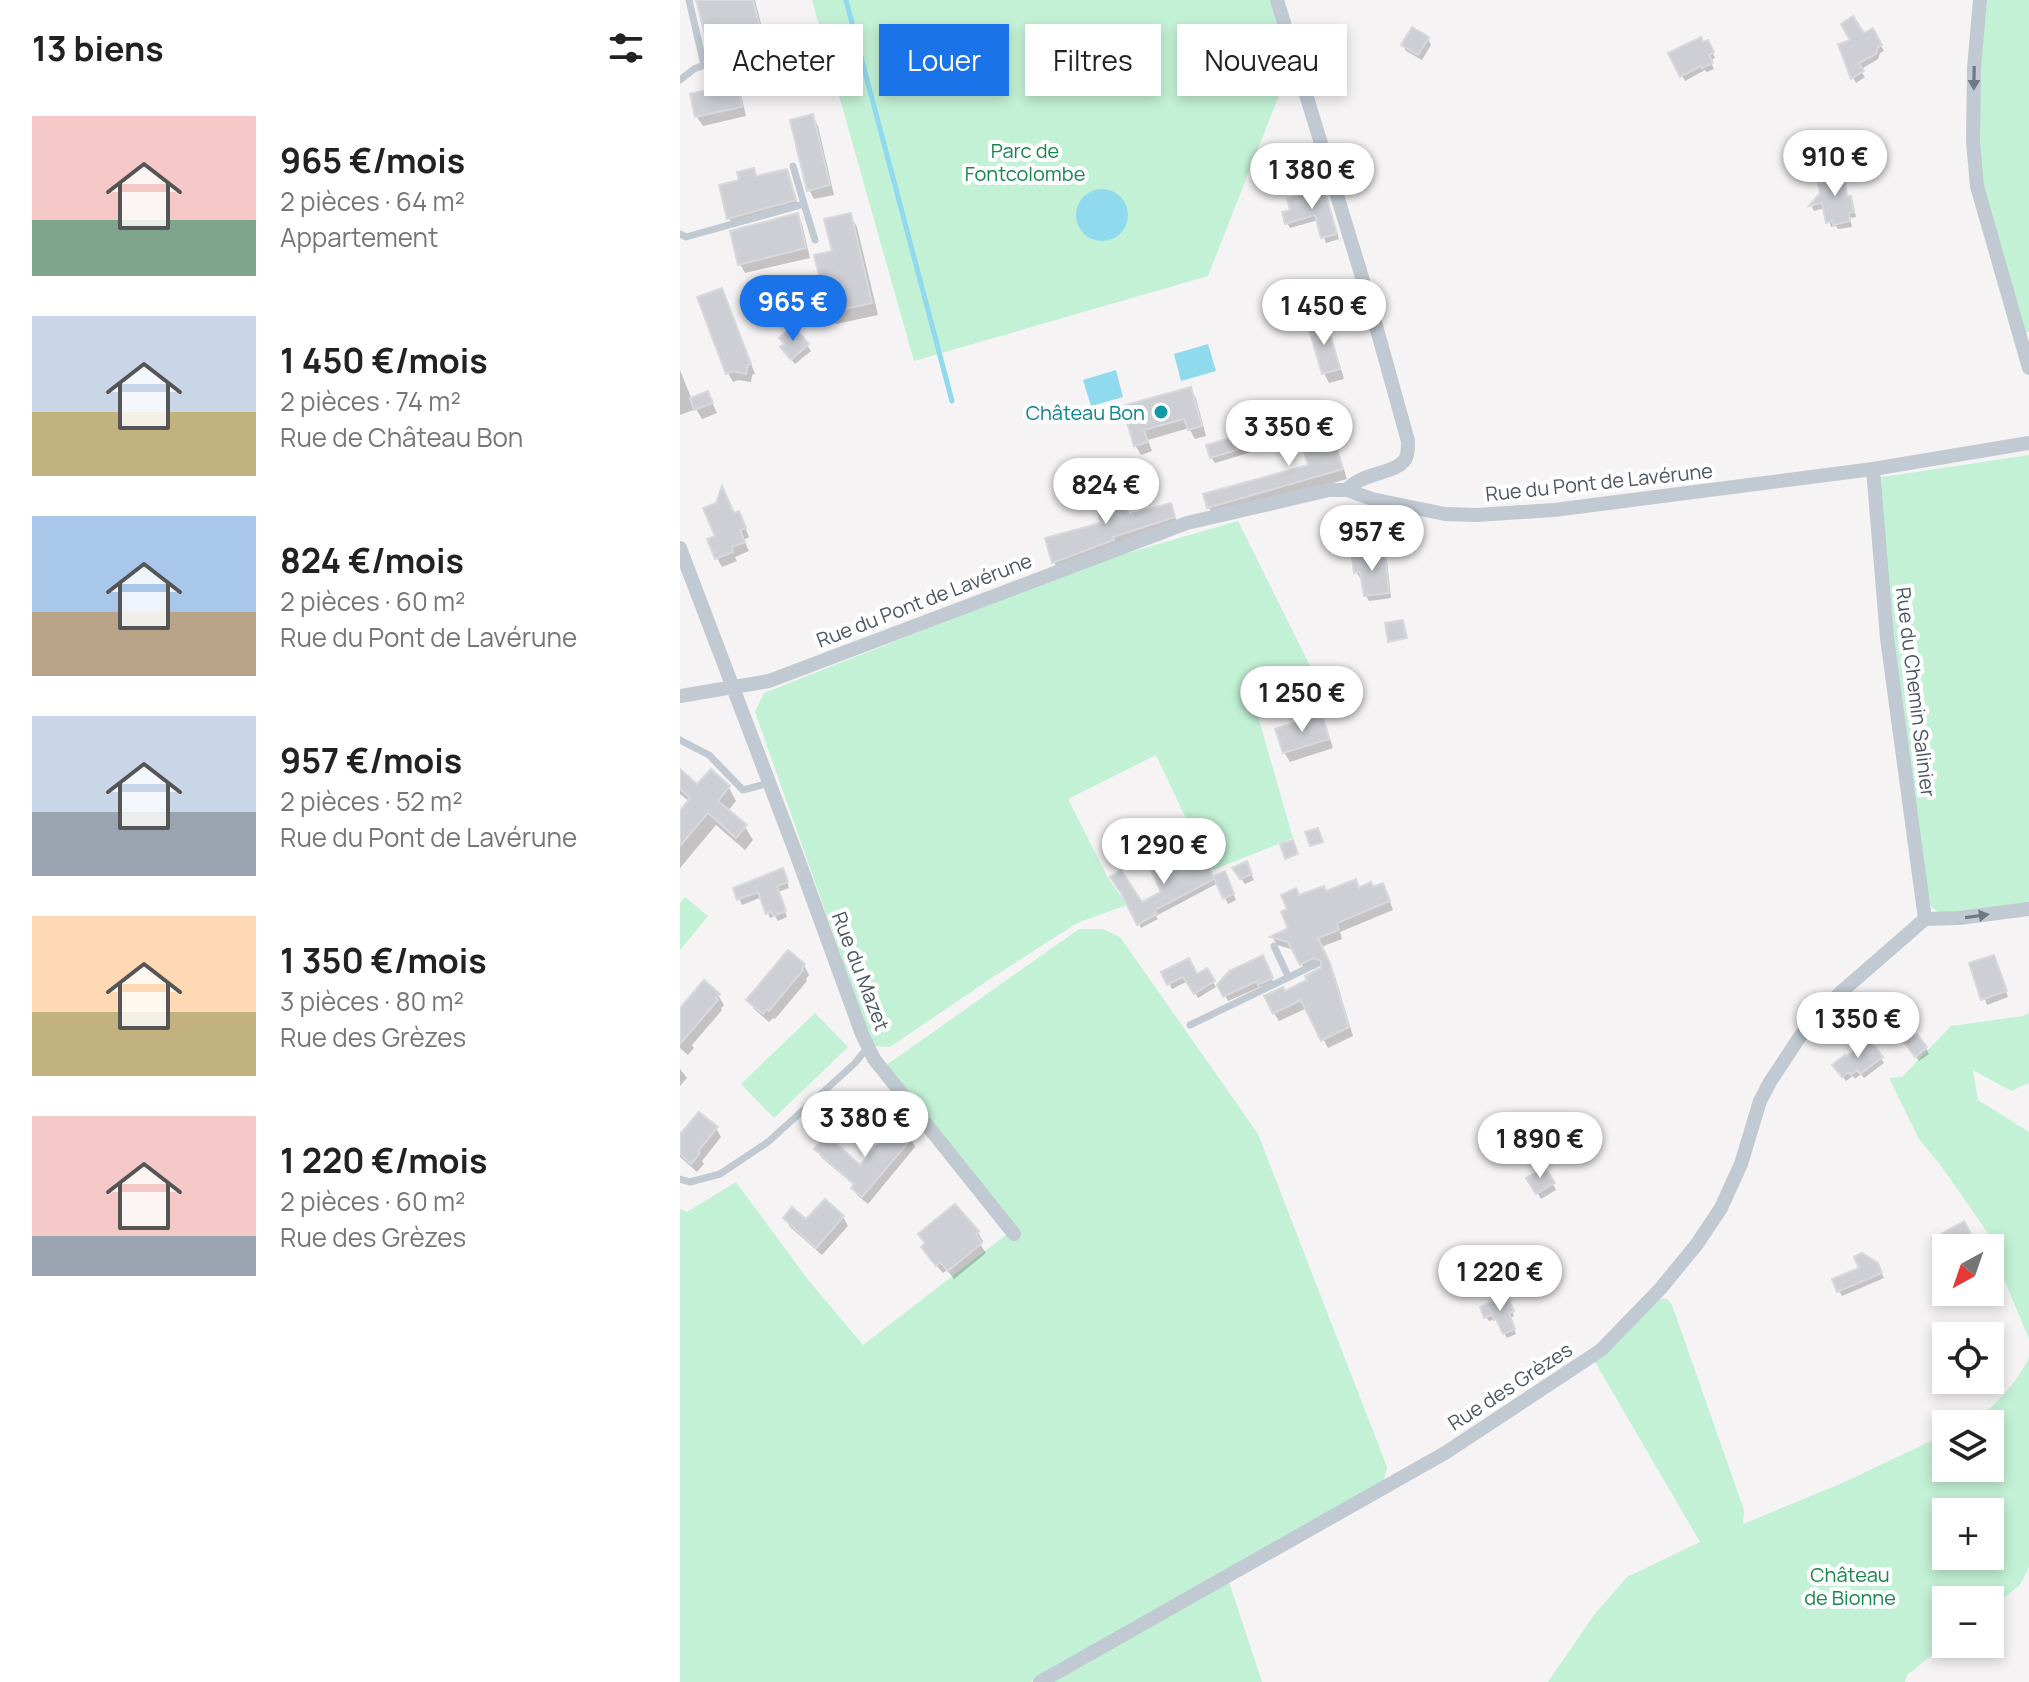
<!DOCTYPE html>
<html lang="fr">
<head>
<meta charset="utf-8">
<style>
  :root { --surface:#fff; --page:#f2f2f2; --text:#222; --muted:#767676; --accent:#1a73e8 }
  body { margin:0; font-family:Manrope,sans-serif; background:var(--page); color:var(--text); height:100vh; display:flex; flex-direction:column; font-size:30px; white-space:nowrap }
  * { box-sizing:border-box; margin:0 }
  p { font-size:26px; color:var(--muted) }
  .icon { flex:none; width:44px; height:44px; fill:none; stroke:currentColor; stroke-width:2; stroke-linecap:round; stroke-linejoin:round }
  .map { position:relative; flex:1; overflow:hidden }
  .panel { display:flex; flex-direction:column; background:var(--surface); width:680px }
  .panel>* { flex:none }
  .banner { position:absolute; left:24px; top:24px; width:760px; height:72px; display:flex; gap:16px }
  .needle { width:52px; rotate:220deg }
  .fabs { position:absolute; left:1252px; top:1234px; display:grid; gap:16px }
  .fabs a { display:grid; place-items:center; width:72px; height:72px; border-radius:0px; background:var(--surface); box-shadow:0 4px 12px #0003; font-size:40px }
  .price { position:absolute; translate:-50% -68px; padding:0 18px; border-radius:28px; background:#fff; color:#222; font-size:26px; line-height:52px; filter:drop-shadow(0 2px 4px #0008) }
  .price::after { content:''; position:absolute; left:50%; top:48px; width:24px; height:18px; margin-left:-12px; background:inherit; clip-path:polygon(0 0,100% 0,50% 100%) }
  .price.selected { background:var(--accent); color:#fff }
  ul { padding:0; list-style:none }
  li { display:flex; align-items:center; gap:24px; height:200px; padding:0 32px }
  li span { display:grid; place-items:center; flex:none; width:224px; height:160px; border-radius:0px; color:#555 }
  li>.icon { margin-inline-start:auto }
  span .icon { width:96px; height:96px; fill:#fffc; stroke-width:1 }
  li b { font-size:34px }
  h2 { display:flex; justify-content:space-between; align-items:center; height:96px; padding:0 32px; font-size:34px }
  .chip { padding:0 28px; border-radius:0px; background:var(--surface); box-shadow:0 4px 12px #0003; font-size:28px; line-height:72px }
  .chip.selected { background:var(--accent); color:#fff }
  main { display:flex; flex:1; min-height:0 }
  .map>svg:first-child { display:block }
</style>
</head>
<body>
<main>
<section class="panel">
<h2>13 biens<svg class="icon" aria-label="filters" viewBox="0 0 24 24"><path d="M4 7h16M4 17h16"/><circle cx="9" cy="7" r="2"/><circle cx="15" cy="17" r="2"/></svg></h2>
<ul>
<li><span style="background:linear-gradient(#f6c9c9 65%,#7fa58c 0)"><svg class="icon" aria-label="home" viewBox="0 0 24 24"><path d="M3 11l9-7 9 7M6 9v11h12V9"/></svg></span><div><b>965 €/mois</b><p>2 pièces · 64 m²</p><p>Appartement</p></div></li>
<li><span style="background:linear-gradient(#c9d6e8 60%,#c2b280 0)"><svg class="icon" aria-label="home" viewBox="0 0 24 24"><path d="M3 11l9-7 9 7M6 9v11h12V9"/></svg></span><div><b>1 450 €/mois</b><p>2 pièces · 74 m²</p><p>Rue de Château Bon</p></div></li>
<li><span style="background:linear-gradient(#a9c7e8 60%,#b9a48a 0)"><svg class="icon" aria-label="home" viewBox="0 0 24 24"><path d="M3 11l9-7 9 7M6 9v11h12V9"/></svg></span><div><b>824 €/mois</b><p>2 pièces · 60 m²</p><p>Rue du Pont de Lavérune</p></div></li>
<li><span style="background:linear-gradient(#c9d6e8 60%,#9aa5b1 0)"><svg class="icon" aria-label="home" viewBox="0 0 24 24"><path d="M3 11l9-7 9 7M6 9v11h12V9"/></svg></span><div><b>957 €/mois</b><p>2 pièces · 52 m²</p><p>Rue du Pont de Lavérune</p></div></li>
<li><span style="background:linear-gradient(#ffd9b3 60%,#c2b280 0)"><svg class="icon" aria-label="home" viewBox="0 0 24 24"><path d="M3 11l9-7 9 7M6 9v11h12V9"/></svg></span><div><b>1 350 €/mois</b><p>3 pièces · 80 m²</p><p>Rue des Grèzes</p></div></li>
<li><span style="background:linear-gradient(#f6c9c9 75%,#9aa5b1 0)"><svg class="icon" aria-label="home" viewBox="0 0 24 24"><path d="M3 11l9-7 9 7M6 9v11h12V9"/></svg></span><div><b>1 220 €/mois</b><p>2 pièces · 60 m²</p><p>Rue des Grèzes</p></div></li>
</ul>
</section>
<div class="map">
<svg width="1349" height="1682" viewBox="0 0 1349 1682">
  <rect width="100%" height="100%" fill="#f5f3f3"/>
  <g fill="#c3f1d5" fill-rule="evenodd">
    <path d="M132 0H591L610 67 528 276 234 361Z"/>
    <path d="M1307 0H1349V332L1344 333C1327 272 1304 210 1298 148 1294 100 1303 47 1307 0Z"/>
    <path d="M1349 455V905L1267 916 1258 912 1249 905 1214 680 1196 478Z"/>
    <path d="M558 521 643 692 577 713 613 838 533 870 529 867 476 755 388 799 428 878 447 905 397 923 313 977 210 1047 193 1046 75 712 84 693 327 597 430 558Z"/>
    <path d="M5 897 28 916 0 950V903Z"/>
    <path d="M399 929H423L440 937 578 1134 707 1467 704 1480 674 1502 351 1682H0V1209L7 1212 56 1182 129 1281 183 1345 335 1228 205 1066Z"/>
    <path d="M135 1013 168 1047 94 1118 61 1084Z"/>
    <path d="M1349 1013V1083L1331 1091 1293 1070 1298 1100 1349 1132V1339L1319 1267 1314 1242 1262 1167 1239 1139 1209 1078 1222 1077 1271 1026 1343 1016Z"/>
    <path d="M976 1298 987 1299 992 1305 1064 1510 1063 1524 1160 1484 1266 1434V1468H1310V1424H1288C1309 1414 1340 1379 1349 1357V1567L1340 1585 1310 1609V1600H1266V1644L1227 1675 1225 1682H868L914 1615 947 1577 1020 1542 915 1362ZM1266 1512H1310V1556H1266Z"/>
    <path d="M547 1576 582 1682H370Z"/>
  </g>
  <g fill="#90daee">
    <circle cx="422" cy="215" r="26"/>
    <path d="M528 344 536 371 501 381 494 354Z"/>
    <path d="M436 370 443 397 411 406 403 380Z"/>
  </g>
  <g fill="#0003">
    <path d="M18 0H75L91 63 114 58 118 64 124 88 99 94 96 88 89 60 39 71 34 62Z"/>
    <path d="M1192 30 1204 51 1200 53 1198 59 1180 70 1185 77 1176 83 1173 78 1183 36Z"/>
    <path d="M748 39 751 45 742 60 726 51 723 45Z"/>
    <path d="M1027 42 1035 58 1030 61 1034 69 1027 72 1025 70 1005 81 991 54Z"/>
    <path d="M56 85 61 95 66 116 23 126 17 117 12 95Z"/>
    <path d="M132 116 138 126 154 195 134 199 129 190Z"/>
    <path d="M1161 169 1164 175 1168 198H1170L1173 203 1176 217 1170 218 1172 227 1158 229 1156 226 1151 227 1145 208 1134 211 1132 207 1153 183Z"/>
    <path d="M73 171 78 178 106 171 111 180 119 209 54 227 49 218 61 182Z"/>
    <path d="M646 196 659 239 646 243 638 220 610 228 607 223Z"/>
    <path d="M117 215 122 224 130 258 65 273 60 264Z"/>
    <path d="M170 215 177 227 198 315 156 324 149 312 154 253Z"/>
    <path d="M636 283 644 303 627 309 624 303Z"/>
    <path d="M46 300 75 374 72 375 71 382 58 380 53 382 48 373Z"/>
    <path d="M645 323 650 332 664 379 649 383 644 373Z"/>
    <path d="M127 345 131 351 115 364 106 353 105 346Z"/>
    <path d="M0 370 12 400 28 394 37 413 22 419 16 409 0 415Z"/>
    <path d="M510 389 516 398 526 436 515 439 509 428 468 440 472 451 461 455 455 445 445 408Z"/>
    <path d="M648 425 653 434 667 479 534 517 529 507 630 467Z"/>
    <path d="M571 434 578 450 535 463 531 457Z"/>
    <path d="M438 486 444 495 450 517 490 505 499 526 379 572 374 562 367 540 423 524Z"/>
    <path d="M54 515 63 522 69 537 64 540 69 551 55 557 57 561 42 567 37 558 38 537Z"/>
    <path d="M704 555 707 561 711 598 689 601 686 596 683 578H680L676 572Z"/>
    <path d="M641 717 646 726 653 748 610 762 604 752Z"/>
    <path d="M0 772 18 787 31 772 49 788 56 801 47 812 65 827 73 840 65 850 36 825 0 868V814L10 802 0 794Z"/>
    <path d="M554 869 569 870 574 880 565 884Z"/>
    <path d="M487 870 523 872 532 878 544 874 556 900 548 904 538 883 476 916 478 919 461 928 444 895 461 905 484 893Z"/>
    <path d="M105 876 109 888 98 892 107 917 98 921 95 916 90 918 82 897 62 905 55 889Z"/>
    <path d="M693 889 707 894 713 910 660 932 662 939 641 947 654 973 673 1036 648 1048 627 1008 599 1021 594 1013 605 993 629 981 641 971 644 964 626 972 614 950 597 945 593 938 611 929 619 897Z"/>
    <path d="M585 963 594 984 583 989 582 986 548 1001 540 985Z"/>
    <path d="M1317 963 1328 997 1307 1005 1292 964Z"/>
    <path d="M124 965 129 975 126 979 127 981 95 1019 93 1018 89 1022 74 1009 69 1000Z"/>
    <path d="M526 971 536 987 518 998 508 981 492 989 484 973 517 977Z"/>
    <path d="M38 995 44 1005 41 1008 42 1010 12 1045 14 1048 8 1055 0 1048V1011Z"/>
    <path d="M1224 1041 1246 1048 1249 1054 1239 1061Z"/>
    <path d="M1201 1058 1204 1063 1184 1078 1181 1074 1175 1079 1173 1076 1166 1081 1158 1071Z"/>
    <path d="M0 1069 7 1078 0 1086Z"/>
    <path d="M36 1128 41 1137 22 1161 24 1164 17 1172 0 1157V1137Z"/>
    <path d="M231 1139 235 1147 188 1204 178 1196 173 1188 175 1186 142 1158 137 1149 181 1168Z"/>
    <path d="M865 1170 876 1190 861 1199 849 1179Z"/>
    <path d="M163 1217 168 1226 142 1255 110 1227 106 1218 126 1222Z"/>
    <path d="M298 1233 303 1241 300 1244 306 1253 274 1279 267 1270 263 1273 248 1256Z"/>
    <path d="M1255 1239 1297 1248H1266V1259Z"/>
    <path d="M1200 1270 1204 1278 1162 1296 1159 1291Z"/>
    <path d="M828 1301 834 1316 830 1318 836 1334 827 1338 816 1319 809 1321 806 1317Z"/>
  </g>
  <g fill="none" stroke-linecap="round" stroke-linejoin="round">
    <path stroke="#90daee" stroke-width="5" d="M166 0 272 401"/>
  </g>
  <g fill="#cdcfd5" stroke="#d7d9de" stroke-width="2">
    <path d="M16 0H73L86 51 32 62Z"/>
    <path d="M1173 16 1184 33 1193 28 1202 45 1198 47 1196 54 1179 63 1184 71 1171 79 1158 44 1170 40 1161 24Z"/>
    <path d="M732 27 749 37 738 55 721 45Z"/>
    <path d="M1021 37 1023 42 1028 40 1034 52 1029 55 1033 63 1022 68 1021 66 1000 77 988 53Z"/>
    <path d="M115 55 122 82 94 89 88 62Z"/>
    <path d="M57 83 62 107 15 117 10 94Z"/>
    <path d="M133 114 150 185 127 191 110 120Z"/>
    <path d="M1162 167 1167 196H1171L1174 212 1169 213 1170 221 1153 225 1152 221 1146 223 1142 203 1129 206 1140 193 1138 183 1150 181 1149 169Z"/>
    <path d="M74 168 76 176 107 169 116 200 47 219 39 185 59 180 57 172Z"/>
    <path d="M644 188 657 234 641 238 635 215 605 224 602 212 610 210 607 199Z"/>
    <path d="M118 213 126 248 58 265 50 231Z"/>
    <path d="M171 213 192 303 148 313 134 255 152 251 144 219Z"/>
    <path d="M637 280 642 297 622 304 617 286Z"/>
    <path d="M42 288 71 364 68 365 66 374 52 371 46 374 17 297Z"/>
    <path d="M646 320 660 369 642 374 628 326Z"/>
    <path d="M113 326 129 344 111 360 100 347 104 344 99 338Z"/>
    <path d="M511 387 522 426 508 430 504 419 464 430 468 442 454 446 442 406Z"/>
    <path d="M28 391 33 403 14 410 10 398Z"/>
    <path d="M649 423 663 469 527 508 523 494 628 465 618 432Z"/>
    <path d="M572 432 576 444 530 458 526 445Z"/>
    <path d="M439 483 448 515 491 503 495 517 433 537 434 540 372 563 365 538 421 523 418 512 425 510 419 489Z"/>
    <path d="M42 486 54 513 59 511 66 528 60 530 65 542 52 547 53 552 35 559 27 539 35 536 23 508 36 503Z"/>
    <path d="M705 553 709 593 684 596 680 572 674 573 672 557Z"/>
    <path d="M723 620 727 638 708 642 705 623Z"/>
    <path d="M642 714 649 739 603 753 595 729Z"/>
    <path d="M0 769 17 784 31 769 50 786 38 801 67 825 56 838 28 813 0 846V811L10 798 0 789Z"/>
    <path d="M638 828 643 842 630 846 625 832Z"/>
    <path d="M613 840 618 854 605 859 600 844Z"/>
    <path d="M515 853 524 869 529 867 534 879 475 910 477 914 457 925 441 893 430 877 441 870 462 902 481 892 471 870 485 863 487 868Z"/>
    <path d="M567 861 572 874 560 879 552 868Z"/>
    <path d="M103 868 108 882 97 886 106 911 93 916 91 911 86 914 78 892 57 900 53 888Z"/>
    <path d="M545 871 554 894 543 899 533 876Z"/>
    <path d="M676 879 679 888 691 882 693 887 703 883 710 901 657 923 659 930 638 938 650 963 669 1027 641 1041 621 1000 593 1014 584 996 603 987 605 991 627 980 625 976 641 968V961L634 958 620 965 608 942 590 937 608 928 601 912 607 909 601 895 616 888 619 895 644 886 646 891Z"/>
    <path d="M108 950 125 964 122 968 123 970 89 1011 87 1009 83 1014 66 1000Z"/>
    <path d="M583 955 593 978 578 985 577 981 543 997 537 985 549 971Z"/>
    <path d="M1314 955 1327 991 1301 1000 1289 963Z"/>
    <path d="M509 958 517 974 527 968 535 981 514 994 503 977 487 985 481 972Z"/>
    <path d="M24 980 40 994 36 998 38 1000 0 1044V1008Z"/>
    <path d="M1228 1027 1234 1036 1237 1034 1247 1047 1235 1057 1218 1034Z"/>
    <path d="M1189 1039 1203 1057 1180 1074 1177 1070 1171 1075 1168 1072 1162 1077 1152 1065 1165 1055 1167 1056Z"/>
    <path d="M19 1112 38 1127 18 1151 20 1153 11 1164 0 1154V1134Z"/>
    <path d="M215 1124 232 1138 182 1197 171 1188 174 1184 134 1149 147 1135 180 1165Z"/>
    <path d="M865 1167 875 1183 856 1194 846 1178Z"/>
    <path d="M145 1199 164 1216 136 1248 103 1218 112 1207 126 1219Z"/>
    <path d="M275 1204 299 1231 296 1235 302 1243 268 1271 260 1262 256 1266 241 1247 245 1243 238 1234Z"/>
    <path d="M1284 1221 1299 1248H1258L1252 1239Z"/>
    <path d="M1182 1253 1198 1263 1202 1273 1157 1292 1152 1279 1179 1268 1174 1257Z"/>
    <path d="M826 1294 834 1311 829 1313 835 1329 823 1334 816 1319 814 1320 812 1315 804 1318 800 1307Z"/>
  </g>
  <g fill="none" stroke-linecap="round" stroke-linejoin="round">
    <g stroke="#c1cad2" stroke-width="7">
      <path d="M24 65 38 74 73 66 82 91"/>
      <path d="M0 80 14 69 24 65 9 0"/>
      <path d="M124 204 135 240"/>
      <path d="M0 234 6 237 124 204 113 166"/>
      <path d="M0 740 29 755 63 790 89 783"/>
      <path d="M594 946 608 976"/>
      <path d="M510 1025 636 964"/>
      <path d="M0 1179 10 1182 40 1174 88 1142 175 1063 188 1047"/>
    </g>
    <g stroke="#c1cad2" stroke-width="14">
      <path d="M597 0 686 290 728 441C728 446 728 450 727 455 722 475 681 471 667 490"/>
      <path d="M1300 0 1294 68 1293 142 1297 186 1349 368"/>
      <path d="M1193 469 1207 638 1245 919"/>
      <path d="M0 548 117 856 182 1034 194 1059 334 1234"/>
      <path d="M0 696 89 681 507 523 649 490H667L692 499 765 514 797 515 874 510 1193 469 1349 443"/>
      <path d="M360 1682 765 1453 921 1350 981 1288 1017 1244 1041 1208 1061 1164 1080 1101 1090 1082 1121 1035 1160 993 1245 919 1279 918 1349 909"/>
    </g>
  </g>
  <defs><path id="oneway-solid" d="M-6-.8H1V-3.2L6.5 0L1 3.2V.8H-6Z" transform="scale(2)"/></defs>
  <g fill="#6e7983">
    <use href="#oneway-solid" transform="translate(1294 78) rotate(91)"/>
    <use href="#oneway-solid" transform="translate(1297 916) rotate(-8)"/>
  </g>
  <circle fill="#0f9aa8" stroke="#fff" stroke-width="3" cx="481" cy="412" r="8"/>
  <g text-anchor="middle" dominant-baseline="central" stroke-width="8" stroke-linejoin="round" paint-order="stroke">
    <g font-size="20" fill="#17864f" stroke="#fff">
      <text x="345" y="150">Parc de<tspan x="345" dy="23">Fontcolombe</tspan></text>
      <text x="1170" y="1574">Château<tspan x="1170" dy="23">de Bionne</tspan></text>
    </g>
    <g font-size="20" fill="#0d838f" stroke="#fff" text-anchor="end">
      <text x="465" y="412">Château Bon</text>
    </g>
    <g font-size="20" fill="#4a5661" stroke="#fff">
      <text transform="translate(919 482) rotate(-6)">Rue du Pont de Lavérune</text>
      <text transform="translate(244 600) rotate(-21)">Rue du Pont de Lavérune</text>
      <text transform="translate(1236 692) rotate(83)">Rue du Chemin Salinier</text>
      <text transform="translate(181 971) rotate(69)">Rue du Mazet</text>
      <text transform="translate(830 1386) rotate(-33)">Rue des Grèzes</text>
    </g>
  </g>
</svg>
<div class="fabs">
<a><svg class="needle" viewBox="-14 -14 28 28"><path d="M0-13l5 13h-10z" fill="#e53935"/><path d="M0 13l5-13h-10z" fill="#767676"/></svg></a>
<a><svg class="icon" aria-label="locate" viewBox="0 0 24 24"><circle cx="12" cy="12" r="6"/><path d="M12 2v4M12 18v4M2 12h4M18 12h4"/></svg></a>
<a><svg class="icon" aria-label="layers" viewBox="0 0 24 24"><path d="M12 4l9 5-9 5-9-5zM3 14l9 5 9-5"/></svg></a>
<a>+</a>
<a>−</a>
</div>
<b class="price" style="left:1155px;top:198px">910 €</b>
<b class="price" style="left:632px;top:211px">1 380 €</b>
<b class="price selected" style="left:113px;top:343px">965 €</b>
<b class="price" style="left:644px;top:347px">1 450 €</b>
<b class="price" style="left:609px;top:468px">3 350 €</b>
<b class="price" style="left:426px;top:526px">824 €</b>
<b class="price" style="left:692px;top:573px">957 €</b>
<b class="price" style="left:622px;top:734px">1 250 €</b>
<b class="price" style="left:484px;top:886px">1 290 €</b>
<b class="price" style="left:1178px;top:1060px">1 350 €</b>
<b class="price" style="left:185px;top:1159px">3 380 €</b>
<b class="price" style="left:860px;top:1180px">1 890 €</b>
<b class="price" style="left:820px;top:1313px">1 220 €</b>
<div class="banner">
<a class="chip">Acheter</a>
<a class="chip selected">Louer</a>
<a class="chip">Filtres</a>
<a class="chip">Nouveau</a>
</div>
</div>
</main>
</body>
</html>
